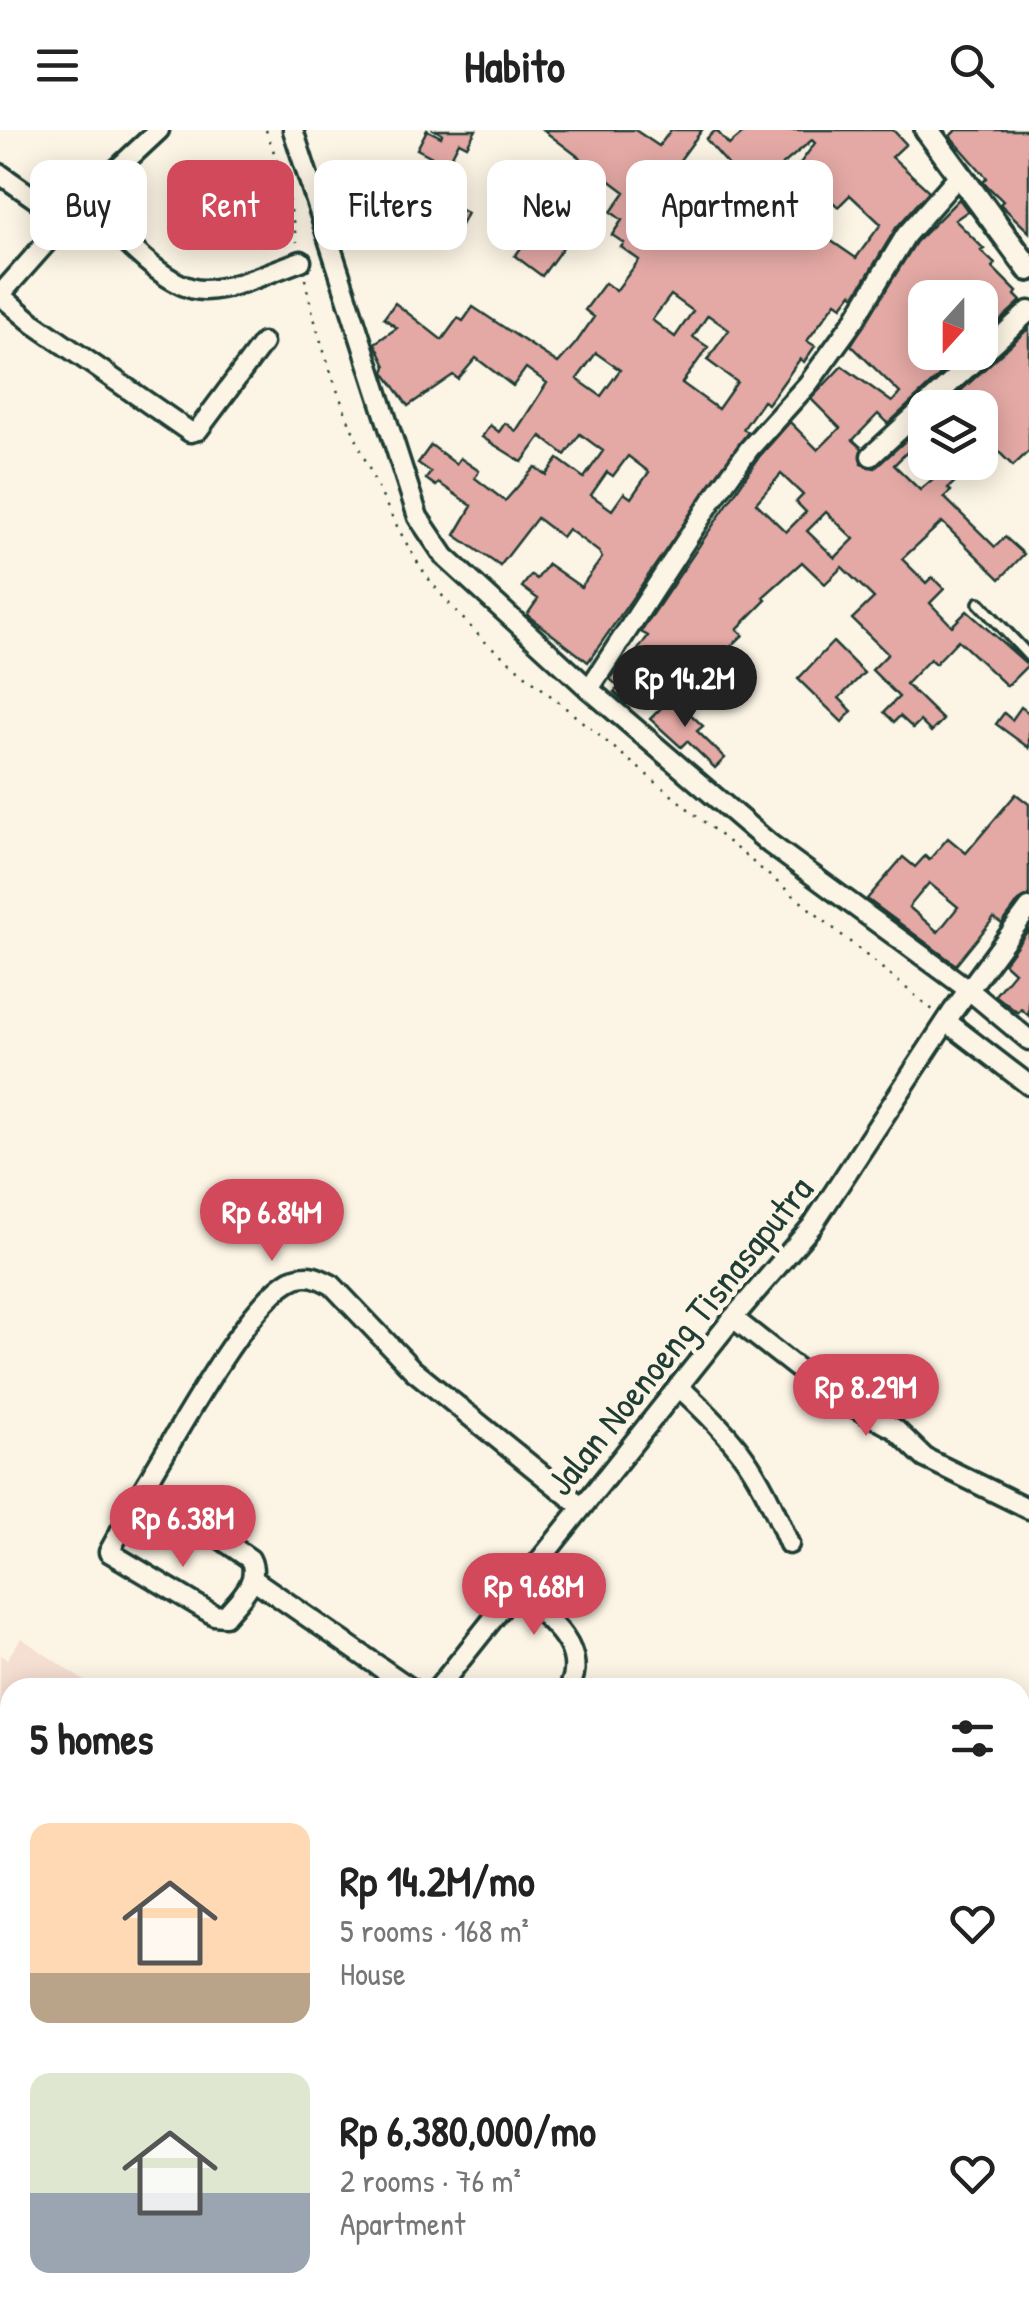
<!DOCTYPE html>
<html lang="en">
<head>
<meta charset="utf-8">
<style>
  :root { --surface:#fff; --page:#f6f6f6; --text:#222; --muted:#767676; --accent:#d1495b }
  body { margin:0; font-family:"Patrick Hand",sans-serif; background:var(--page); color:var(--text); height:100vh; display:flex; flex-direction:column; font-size:38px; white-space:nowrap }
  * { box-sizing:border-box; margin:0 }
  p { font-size:32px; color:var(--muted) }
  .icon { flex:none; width:55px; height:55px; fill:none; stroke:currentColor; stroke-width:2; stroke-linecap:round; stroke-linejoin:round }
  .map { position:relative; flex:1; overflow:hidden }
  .drawer { position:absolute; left:0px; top:1548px; width:1030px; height:642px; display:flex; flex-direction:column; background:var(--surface); border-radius:30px 30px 0 0; box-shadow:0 5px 25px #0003 }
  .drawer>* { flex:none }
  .top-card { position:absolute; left:30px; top:30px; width:970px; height:90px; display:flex; gap:20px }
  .needle { width:65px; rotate:201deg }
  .controls { position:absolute; left:908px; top:150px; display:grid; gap:20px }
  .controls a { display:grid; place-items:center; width:90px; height:90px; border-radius:20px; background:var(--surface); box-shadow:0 5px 25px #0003; font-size:50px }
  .price { position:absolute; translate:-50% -85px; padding:0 22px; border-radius:35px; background:var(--accent); color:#fff; font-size:32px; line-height:65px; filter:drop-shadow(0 2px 5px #0008) }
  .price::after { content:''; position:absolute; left:50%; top:60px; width:30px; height:22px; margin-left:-15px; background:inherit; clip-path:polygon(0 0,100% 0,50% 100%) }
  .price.on { background:#222; color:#fff }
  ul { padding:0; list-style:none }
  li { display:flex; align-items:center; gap:30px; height:250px; padding:0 30px }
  li span { display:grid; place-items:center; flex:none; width:280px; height:200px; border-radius:20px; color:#555 }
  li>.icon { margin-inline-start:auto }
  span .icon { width:120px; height:120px; fill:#fffc; stroke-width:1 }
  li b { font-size:42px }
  h2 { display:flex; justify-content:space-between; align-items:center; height:120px; padding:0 30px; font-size:42px }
  .chip { padding:0 35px; border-radius:20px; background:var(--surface); box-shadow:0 5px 25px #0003; font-size:35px; line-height:90px }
  .chip.on { background:var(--accent); color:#fff }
  header { display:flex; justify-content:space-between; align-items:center; height:130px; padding:0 30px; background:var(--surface); font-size:45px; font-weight:700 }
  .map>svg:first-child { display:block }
</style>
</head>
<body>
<header><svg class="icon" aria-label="menu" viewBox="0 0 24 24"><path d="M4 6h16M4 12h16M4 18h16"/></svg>Habito<svg class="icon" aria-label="search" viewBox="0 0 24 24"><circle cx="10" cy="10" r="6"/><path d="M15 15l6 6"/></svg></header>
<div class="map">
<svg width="1029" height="2189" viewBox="0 0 1029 2189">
  <rect width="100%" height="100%" fill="#fcf5e5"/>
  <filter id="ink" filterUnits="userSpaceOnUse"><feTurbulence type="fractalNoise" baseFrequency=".01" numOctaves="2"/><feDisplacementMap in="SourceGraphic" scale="20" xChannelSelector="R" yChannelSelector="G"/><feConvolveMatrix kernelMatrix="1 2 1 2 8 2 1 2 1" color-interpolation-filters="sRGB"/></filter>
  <g filter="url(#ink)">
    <g fill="#f5ded2">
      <path d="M21 1508 93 1557 10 1558V1739L0 1753V1525L7 1529Z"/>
      <path d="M0 1961 10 1967V2108L0 2101Z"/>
    </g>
    <g fill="#e4a9a5" stroke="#1f3d34" stroke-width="2.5" fill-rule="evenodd">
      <path d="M427 0 441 7 442 4 435 0H476L467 16 459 12 437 55 444 58 438 68 467 83 456 105 397 74 404 60 413 64 432 27 417 19Z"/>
      <path d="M543 0H635L659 16 671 0H702L680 30 693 39 667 74 656 66 636 94 647 102 643 108 647 111 652 106 662 113 682 85 679 83 693 71 699 76 731 38 706 9 716 0 729 15 747 0H893L906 14 892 27 929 61 896 98 855 166 852 163 842 176 836 172 807 211 815 216 804 232 800 229 768 274 763 271 743 299 748 302 588 532 527 485 538 469 522 457 531 445 537 449 548 434 581 457 602 428 599 422 568 399 562 407 537 388 500 436 455 405 472 376 439 353 436 356 426 349 431 342 418 333 431 315 456 334 460 328 479 341 475 348 505 371 535 337 546 345 558 329 584 348 603 321 580 304 565 325 541 306 522 332 482 307 490 295 499 302 505 293 516 301 547 253 526 238 513 256 476 228 458 249 453 245 408 276 384 242 386 236 375 213 397 198 384 188 395 173 442 210 458 188 463 191 473 177 558 233 576 213 594 187 585 180 605 153 616 161 639 130 621 117 624 113 612 105 622 90 611 82 625 62ZM812 10 815 13 785 54 793 64 766 101 756 94 752 100 727 83 772 39 774 42ZM850 65 881 94 856 128 811 97 834 73 838 77ZM671 165 693 181 675 207 652 190ZM708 185 729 200 707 230 737 252 718 279 682 253 708 217 693 207ZM596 223 620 240 601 266 577 249ZM628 326 649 342 631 368 624 363 612 380 591 365 607 342 613 346Z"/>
      <path d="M956 0H1029V102L1000 74 1003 71 983 52 987 48 950 6Z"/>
      <path d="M959 69 968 81 955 90 984 119 981 121 995 134 992 137 1017 162 1015 165 1021 171 980 209V168H925V222H965L888 294 878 284 853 310 862 318 861 334 875 338 925 293V321L917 312 894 335 920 360 941 342 932 332H977L948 358 951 361 944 367 995 417 1005 407 1024 424 1000 449 942 392 902 429 926 453 932 447 944 459 930 473 952 496 967 481 1028 535 1007 556 958 510 935 534 930 529 906 554 943 590 931 602 920 591 913 598 900 586 894 592 884 582 899 567 872 540 888 524 852 489 874 468 842 437 825 454 802 432 763 467 766 470 737 499 743 505 718 529 732 543 713 562 676 530 627 574 614 562 619 557 610 549 624 533 627 535 648 506 641 502 759 327 790 292 818 320 840 298 811 269 842 236 892 272 900 263 851 215 916 112ZM781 344 803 365 796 372 806 382 786 402 756 373ZM826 382 854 409 835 428 807 401Z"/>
      <path d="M543 88 569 109 542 146 515 126Z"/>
      <path d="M1029 198V321L1013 336 995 318 980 332V278H942Z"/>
      <path d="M833 512 864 543 839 568 852 581 842 592 798 549Z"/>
      <path d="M672 567 703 596 697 601 725 628 715 638 687 611 681 617 650 589Z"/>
      <path d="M1021 577 1029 583V618L996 594 1004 583 1012 590Z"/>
      <path d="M1016 664 1029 674V766L1019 771 1002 794 994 788 956 835 867 769 903 727 915 737 925 726 929 730 948 708 966 723ZM929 753 958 777 938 802 909 777Z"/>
      <path d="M1029 799V886L1021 879 1018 883 995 865 1014 842 1004 833Z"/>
    </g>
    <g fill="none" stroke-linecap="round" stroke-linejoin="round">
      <g stroke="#1f3d34" stroke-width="16">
        <g id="service">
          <path d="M979 473 1029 526"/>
          <path d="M0 1995 10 2001"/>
        </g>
      </g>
      <g stroke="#1f3d34" stroke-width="25">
        <g id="minor">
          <path d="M293 0 418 387 445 427 589 559 770 714 969 860 1029 910"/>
          <path d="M0 44 67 91"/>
          <path d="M84 70C112 96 165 162 205 160 236 159 272 141 301 131"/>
          <path d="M0 165 33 193 190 302 198 300 263 213"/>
          <path d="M0 165 84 70 159 0"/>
          <path d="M871 326 1029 181"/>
          <path d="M589 559 713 369 749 319 808 254 855 189 906 105 960 44"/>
          <path d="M947 892 1029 955"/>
          <path d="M733 1188 830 1264 895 1299 925 1328 1029 1379"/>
          <path d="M678 1256C737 1310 759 1339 789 1414"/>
          <path d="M145 1356 109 1422 214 1485 225 1486C239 1469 261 1451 250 1429L145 1356C173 1311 251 1165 295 1148 310 1143 319 1148 332 1155L413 1240 582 1377"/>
          <path d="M253 1449 410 1558"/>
          <path d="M515 1461C542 1483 591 1517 569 1558"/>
          <path d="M438 1558 733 1188 812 1096 953 881 1029 778"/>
          <path d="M10 1769 1 1788 10 1797"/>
          <path d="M1020 1920 1029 1909"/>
          <path d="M593 2180 602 2189"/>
          <path d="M3 2189 10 2179"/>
          <path d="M717 2189 722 2180"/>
        </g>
      </g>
      <g stroke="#1f3d34" stroke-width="30">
        <path id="secondary" d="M927 0 1029 139"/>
      </g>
      <g stroke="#1f3d34" stroke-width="2.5" stroke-dasharray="2.5 8" stroke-linecap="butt">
        <path d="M266 0 287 59 297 112"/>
        <path d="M305 149C321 233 373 360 418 433 436 462 461 486 483 510L934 881"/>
      </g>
      <use href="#service" stroke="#fcf5e5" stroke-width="9"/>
      <use href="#minor" stroke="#fcf5e5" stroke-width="18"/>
      <use href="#secondary" stroke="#fcf5e5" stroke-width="22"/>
    </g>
  </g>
  <g text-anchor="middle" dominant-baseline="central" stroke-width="10" stroke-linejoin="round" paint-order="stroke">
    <g font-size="38" fill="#1f3d34" stroke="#fcf5e5">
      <text transform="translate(679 1205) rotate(-51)">Jalan Noenoeng Tisnasaputra</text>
    </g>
  </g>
</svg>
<div class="controls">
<a><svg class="needle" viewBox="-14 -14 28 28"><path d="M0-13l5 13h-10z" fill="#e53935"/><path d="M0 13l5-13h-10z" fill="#767676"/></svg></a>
<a><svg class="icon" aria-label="layers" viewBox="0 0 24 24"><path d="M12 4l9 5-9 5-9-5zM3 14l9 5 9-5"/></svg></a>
</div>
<b class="price on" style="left:685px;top:600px">Rp 14.2M</b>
<b class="price" style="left:272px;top:1134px">Rp 6.84M</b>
<b class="price" style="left:866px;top:1309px">Rp 8.29M</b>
<b class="price" style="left:183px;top:1440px">Rp 6.38M</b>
<b class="price" style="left:534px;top:1508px">Rp 9.68M</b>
<div class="top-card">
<a class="chip">Buy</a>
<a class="chip on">Rent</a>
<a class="chip">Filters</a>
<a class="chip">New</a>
<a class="chip">Apartment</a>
</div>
<section class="drawer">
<h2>5 homes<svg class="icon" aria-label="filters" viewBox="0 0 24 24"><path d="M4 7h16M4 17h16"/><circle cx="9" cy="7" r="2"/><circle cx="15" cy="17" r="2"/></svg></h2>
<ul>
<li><span style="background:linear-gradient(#ffd9b3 75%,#b9a48a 0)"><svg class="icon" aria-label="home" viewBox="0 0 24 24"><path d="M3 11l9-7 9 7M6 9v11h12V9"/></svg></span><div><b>Rp 14.2M/mo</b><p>5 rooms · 168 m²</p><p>House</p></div><svg class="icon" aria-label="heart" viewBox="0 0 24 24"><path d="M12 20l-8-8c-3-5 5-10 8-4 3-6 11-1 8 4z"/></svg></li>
<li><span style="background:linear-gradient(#dfe7d0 60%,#9aa5b1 0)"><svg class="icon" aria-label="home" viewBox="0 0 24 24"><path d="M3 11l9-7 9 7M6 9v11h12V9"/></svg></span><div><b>Rp 6,380,000/mo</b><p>2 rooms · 76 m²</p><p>Apartment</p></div><svg class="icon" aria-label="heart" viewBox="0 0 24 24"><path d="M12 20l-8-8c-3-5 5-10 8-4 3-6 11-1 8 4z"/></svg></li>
</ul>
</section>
</div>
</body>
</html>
